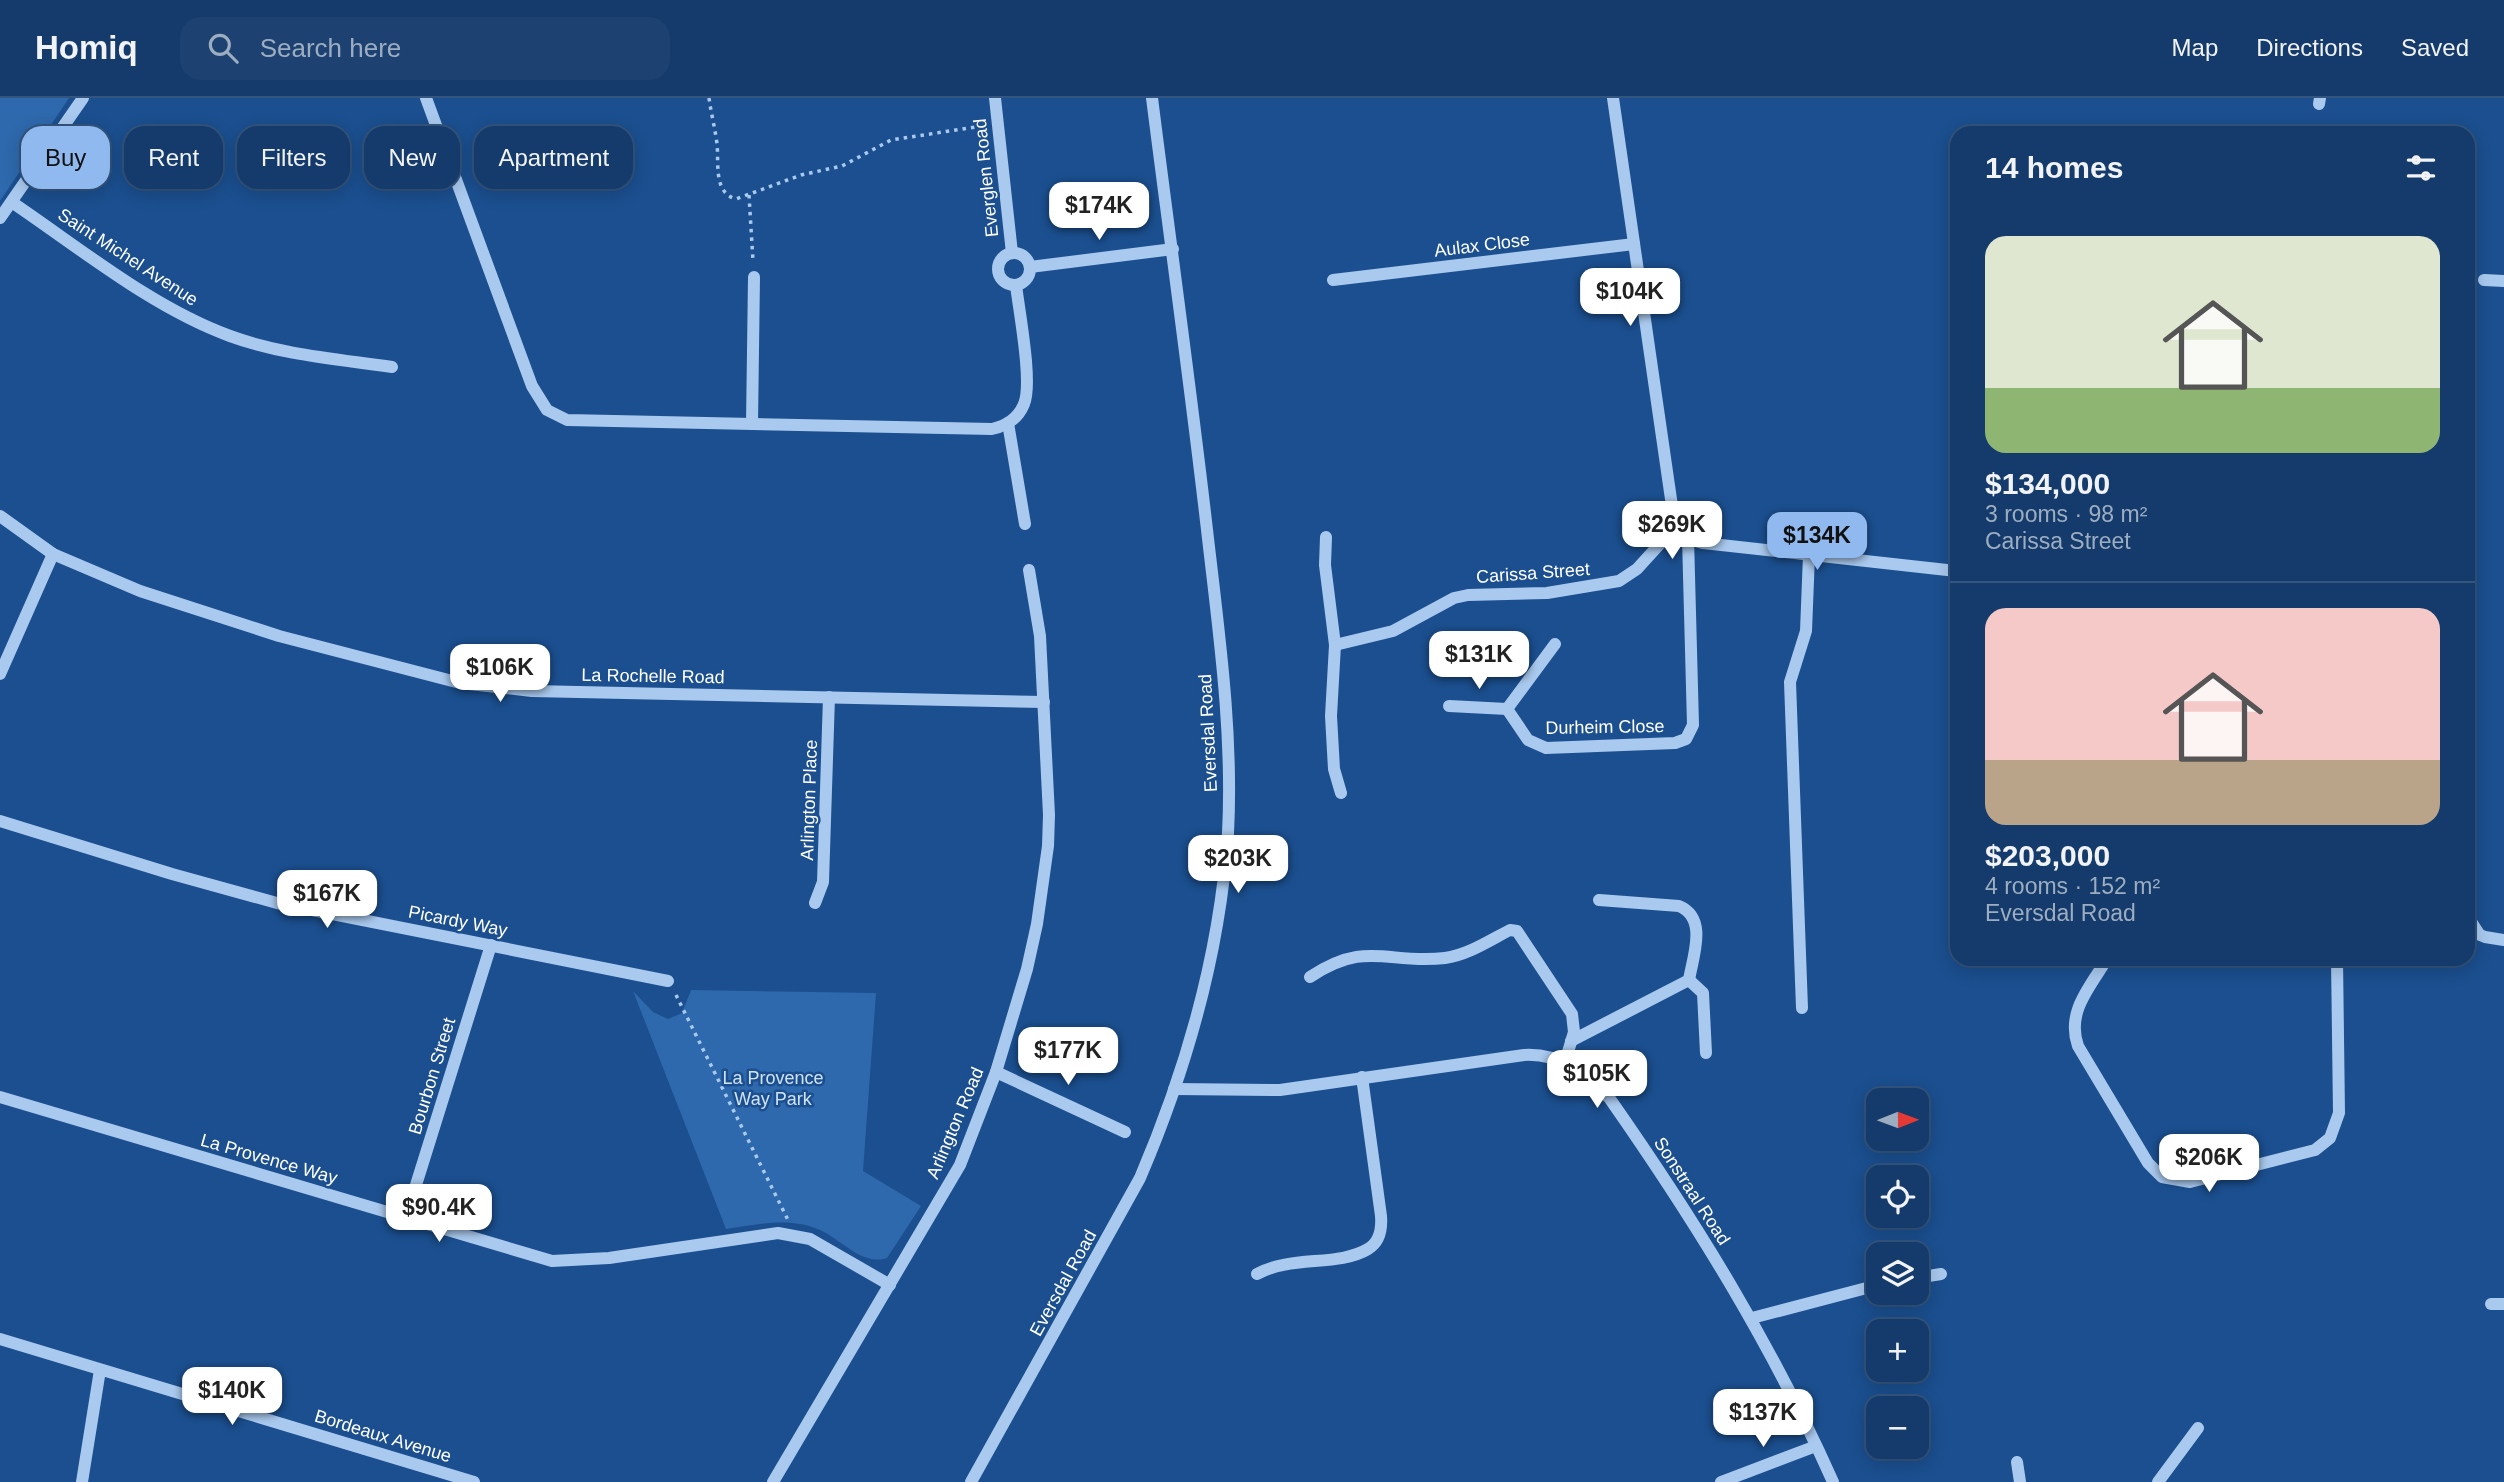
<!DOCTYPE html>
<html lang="en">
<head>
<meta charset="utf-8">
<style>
  :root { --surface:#143b6b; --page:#1d4271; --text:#f1f3f6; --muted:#9dadc1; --line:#33557e; --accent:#90b9f0 }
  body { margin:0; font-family:Helvetica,sans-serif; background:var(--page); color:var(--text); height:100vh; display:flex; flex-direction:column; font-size:26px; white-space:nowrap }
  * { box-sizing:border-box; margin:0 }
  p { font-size:23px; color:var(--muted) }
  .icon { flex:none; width:38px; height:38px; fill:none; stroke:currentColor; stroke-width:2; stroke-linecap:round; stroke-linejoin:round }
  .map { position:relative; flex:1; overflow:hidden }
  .drawer { position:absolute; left:1950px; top:28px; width:525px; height:840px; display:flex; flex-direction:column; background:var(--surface); border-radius:21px; box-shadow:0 4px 18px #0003,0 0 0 2px var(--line) }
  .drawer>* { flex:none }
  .guide { position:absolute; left:21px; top:28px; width:665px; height:63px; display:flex; gap:14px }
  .needle { width:46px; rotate:89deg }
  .controls { position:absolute; left:1866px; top:990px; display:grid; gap:14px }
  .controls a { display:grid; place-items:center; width:63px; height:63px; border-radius:14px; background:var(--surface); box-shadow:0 4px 18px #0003,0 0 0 2px var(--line); font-size:35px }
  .price { position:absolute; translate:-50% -60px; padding:0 16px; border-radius:14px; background:#fff; color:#222; font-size:23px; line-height:46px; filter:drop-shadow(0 2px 4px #0008) }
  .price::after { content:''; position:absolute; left:50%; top:42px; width:21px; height:16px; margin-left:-10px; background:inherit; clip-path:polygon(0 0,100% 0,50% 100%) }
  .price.current { background:var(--accent); color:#111 }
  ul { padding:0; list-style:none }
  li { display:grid; align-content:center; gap:14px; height:371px; padding:0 35px }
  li+li { border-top:2px solid var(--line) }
  li span { display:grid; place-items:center; height:217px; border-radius:21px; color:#555 }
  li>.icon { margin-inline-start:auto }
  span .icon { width:126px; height:126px; fill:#fffc; stroke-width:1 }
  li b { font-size:30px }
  h2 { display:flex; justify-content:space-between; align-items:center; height:84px; padding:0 35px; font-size:30px }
  .tag { padding:0 24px; border-radius:21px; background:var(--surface); box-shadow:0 4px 18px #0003,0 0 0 2px var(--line); font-size:24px; line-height:63px }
  .tag.current { background:var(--accent); color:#111 }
  header { display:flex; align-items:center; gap:42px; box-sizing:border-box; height:98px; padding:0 35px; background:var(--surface); border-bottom:2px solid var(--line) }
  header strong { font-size:33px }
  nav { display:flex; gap:38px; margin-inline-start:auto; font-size:24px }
  .search { width:490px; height:63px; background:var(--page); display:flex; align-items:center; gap:18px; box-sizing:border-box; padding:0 24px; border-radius:21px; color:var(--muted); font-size:26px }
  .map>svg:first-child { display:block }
</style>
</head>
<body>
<header>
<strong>Homiq</strong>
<div class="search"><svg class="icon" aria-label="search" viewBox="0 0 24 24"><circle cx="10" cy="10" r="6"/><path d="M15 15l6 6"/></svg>Search here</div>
<nav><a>Map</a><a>Directions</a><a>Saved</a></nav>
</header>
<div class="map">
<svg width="2504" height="1384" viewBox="0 0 2504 1384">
  <rect width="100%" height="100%" fill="#1b4f8f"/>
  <g fill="#2e69ad">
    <path d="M0 0H69L0 103Z"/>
    <path d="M691 892 876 895 863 1073 921 1108 887 1160C864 1168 843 1144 824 1134 793 1118 759 1126 726 1131L633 893 653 914 668 921 682 915Z"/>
  </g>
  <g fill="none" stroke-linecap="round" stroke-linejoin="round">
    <g stroke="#a9c9ee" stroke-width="3.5" stroke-dasharray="3.5 5" stroke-linecap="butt">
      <path d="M709 0C711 15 715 30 717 46 719 64 713 95 736 101L801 77 842 68 891 42 982 28"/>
      <path d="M749 97 753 163"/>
      <path d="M676 897 788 1122"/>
    </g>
    <g stroke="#a9c9ee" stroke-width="12">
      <path d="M426 0 532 288 547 312 567 322 992 331C1006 328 1018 321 1024 306 1033 285 1019 213 1016 187"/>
      <path d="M995 0 1012 155"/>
      <path d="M1613 0 1673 415C1677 432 1686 442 1703 445L1956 473"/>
      <path d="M2319 6 2320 0"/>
      <path d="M13 105C81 151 153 210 230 238 282 257 338 261 392 269"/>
      <path d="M0 120 83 0"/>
      <circle cx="1014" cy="171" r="16"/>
      <path d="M1030 169 1173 151"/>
      <path d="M1333 182 1634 146"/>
      <path d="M2484 182 2504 183"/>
      <path d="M1008 325 1025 426"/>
      <path d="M752 326 754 179"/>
      <path d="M0 418 53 456 140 493 279 538 460 585 532 593 1044 604"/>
      <path d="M1326 439 1325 467 1335 547 1331 618 1334 671 1341 695"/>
      <path d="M1555 546 1507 611 1528 642 1546 650 1675 645 1686 641 1693 627 1688 440"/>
      <path d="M1335 547 1393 533 1454 500 1468 497 1547 495 1619 483 1637 471 1677 427"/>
      <path d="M0 576 53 456"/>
      <path d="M1449 608 1507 611"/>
      <path d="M0 723 172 776 277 805 668 883"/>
      <path d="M2468 786 2470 795 2468 807"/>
      <path d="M2469 804 2470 822 2479 836"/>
      <path d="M815 805 823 784 829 599"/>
      <path d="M2468 832 2485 839 2504 842"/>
      <path d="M2107 861C2090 889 2066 914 2078 948L2148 1065 2162 1079 2190 1084 2315 1052 2330 1040 2339 1015 2337 861"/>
      <path d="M1310 879C1367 841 1388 867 1445 860 1468 857 1490 842 1510 832L1517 833 1572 916 1574 934 1565 964"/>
      <path d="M1689 882 1703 895 1706 955"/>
      <path d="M1802 910 1790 584 1806 533 1809 457"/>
      <path d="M1571 943 1689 882C1693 858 1708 820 1679 808L1599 802"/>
      <path d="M996 974 1125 1034"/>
      <path d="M1174 991 1280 992 1524 957C1560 955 1586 975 1610 1001 1696 1124 1772 1247 1833 1384"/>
      <path d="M0 999 552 1163 609 1160 778 1135 810 1141 890 1187"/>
      <path d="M406 1119 491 847"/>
      <path d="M1257 1176C1291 1157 1338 1169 1368 1151 1380 1144 1382 1131 1381 1118L1362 979"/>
      <path d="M1916 1180 1941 1176"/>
      <path d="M2491 1206H2504"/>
      <path d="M1752 1220 1878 1187"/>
      <path d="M0 1241 474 1384"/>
      <path d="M2017 1364 2020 1384"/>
      <path d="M82 1384 100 1272"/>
      <path d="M773 1384 960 1067 996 974 1027 871 1037 826 1048 748 1049 717 1040 538 1029 472"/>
      <path d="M971 1384 1140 1080C1187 970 1220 855 1228 735 1233 639 1220 543 1209 449 1192 299 1171 150 1152 0"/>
      <path d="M1721 1384 1816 1348"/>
      <path d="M2158 1384 2198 1330"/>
    </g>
  </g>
  <g text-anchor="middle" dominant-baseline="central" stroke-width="5" stroke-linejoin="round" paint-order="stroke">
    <g font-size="18" fill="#fff" stroke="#1b4f8f">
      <text transform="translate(986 80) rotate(-96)">Everglen Road</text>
      <text transform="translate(1482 147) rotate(-7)">Aulax Close</text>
      <text transform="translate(128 159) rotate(33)">Saint Michel Avenue</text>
      <text transform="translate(1533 475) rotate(-4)">Carissa Street</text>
      <text transform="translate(653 578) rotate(1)">La Rochelle Road</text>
      <text transform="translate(1605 629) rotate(-1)">Durheim Close</text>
      <text transform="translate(1208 635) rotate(-93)">Eversdal Road</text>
      <text transform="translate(809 702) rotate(-88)">Arlington Place</text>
      <text transform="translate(458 823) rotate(11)">Picardy Way</text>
      <text transform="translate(432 978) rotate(-73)">Bourbon Street</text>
      <text transform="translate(955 1025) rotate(-67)">Arlington Road</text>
      <text transform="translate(269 1061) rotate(16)">La Provence Way</text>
      <text transform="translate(1692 1093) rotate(57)">Sonstraal Road</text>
      <text transform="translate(1063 1185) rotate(-61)">Eversdal Road</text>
      <text transform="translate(383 1338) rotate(17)">Bordeaux Avenue</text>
    </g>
    <g font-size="18" fill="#cfe3fa" stroke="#1b4f8f">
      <text x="773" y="980">La Provence<tspan x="773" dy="21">Way Park</tspan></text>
    </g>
  </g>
</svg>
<div class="controls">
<a><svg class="needle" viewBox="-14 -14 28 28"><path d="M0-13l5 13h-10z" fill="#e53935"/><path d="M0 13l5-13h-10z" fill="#9dadc1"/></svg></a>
<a><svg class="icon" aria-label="locate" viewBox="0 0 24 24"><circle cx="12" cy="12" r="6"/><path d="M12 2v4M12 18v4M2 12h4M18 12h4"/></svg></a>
<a><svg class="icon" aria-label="layers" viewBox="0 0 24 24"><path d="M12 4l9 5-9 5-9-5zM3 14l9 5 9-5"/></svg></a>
<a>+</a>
<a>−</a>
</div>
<b class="price" style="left:1099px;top:144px">$174K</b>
<b class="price" style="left:1630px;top:230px">$104K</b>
<b class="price" style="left:1672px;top:463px">$269K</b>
<b class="price current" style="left:1817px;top:474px">$134K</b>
<b class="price" style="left:1479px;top:593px">$131K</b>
<b class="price" style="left:500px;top:606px">$106K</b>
<b class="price" style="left:1238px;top:797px">$203K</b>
<b class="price" style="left:327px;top:832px">$167K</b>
<b class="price" style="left:1068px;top:989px">$177K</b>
<b class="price" style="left:1597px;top:1012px">$105K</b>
<b class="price" style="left:2209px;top:1096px">$206K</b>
<b class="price" style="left:439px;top:1146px">$90.4K</b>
<b class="price" style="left:232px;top:1329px">$140K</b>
<b class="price" style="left:1763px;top:1351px">$137K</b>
<div class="guide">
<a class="tag current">Buy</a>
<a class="tag">Rent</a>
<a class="tag">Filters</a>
<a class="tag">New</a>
<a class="tag">Apartment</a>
</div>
<section class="drawer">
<h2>14 homes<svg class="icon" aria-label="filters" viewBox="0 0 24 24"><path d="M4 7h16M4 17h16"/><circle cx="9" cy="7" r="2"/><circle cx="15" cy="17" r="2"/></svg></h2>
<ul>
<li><span style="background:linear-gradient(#dfe7d0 70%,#8fb573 0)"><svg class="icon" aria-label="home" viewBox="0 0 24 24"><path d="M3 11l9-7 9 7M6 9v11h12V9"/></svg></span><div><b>$134,000</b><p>3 rooms · 98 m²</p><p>Carissa Street</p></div></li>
<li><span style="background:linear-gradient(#f6c9c9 70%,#b9a48a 0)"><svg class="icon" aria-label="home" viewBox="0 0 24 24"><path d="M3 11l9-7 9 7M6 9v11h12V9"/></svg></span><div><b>$203,000</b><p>4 rooms · 152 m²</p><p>Eversdal Road</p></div></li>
</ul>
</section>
</div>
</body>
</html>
